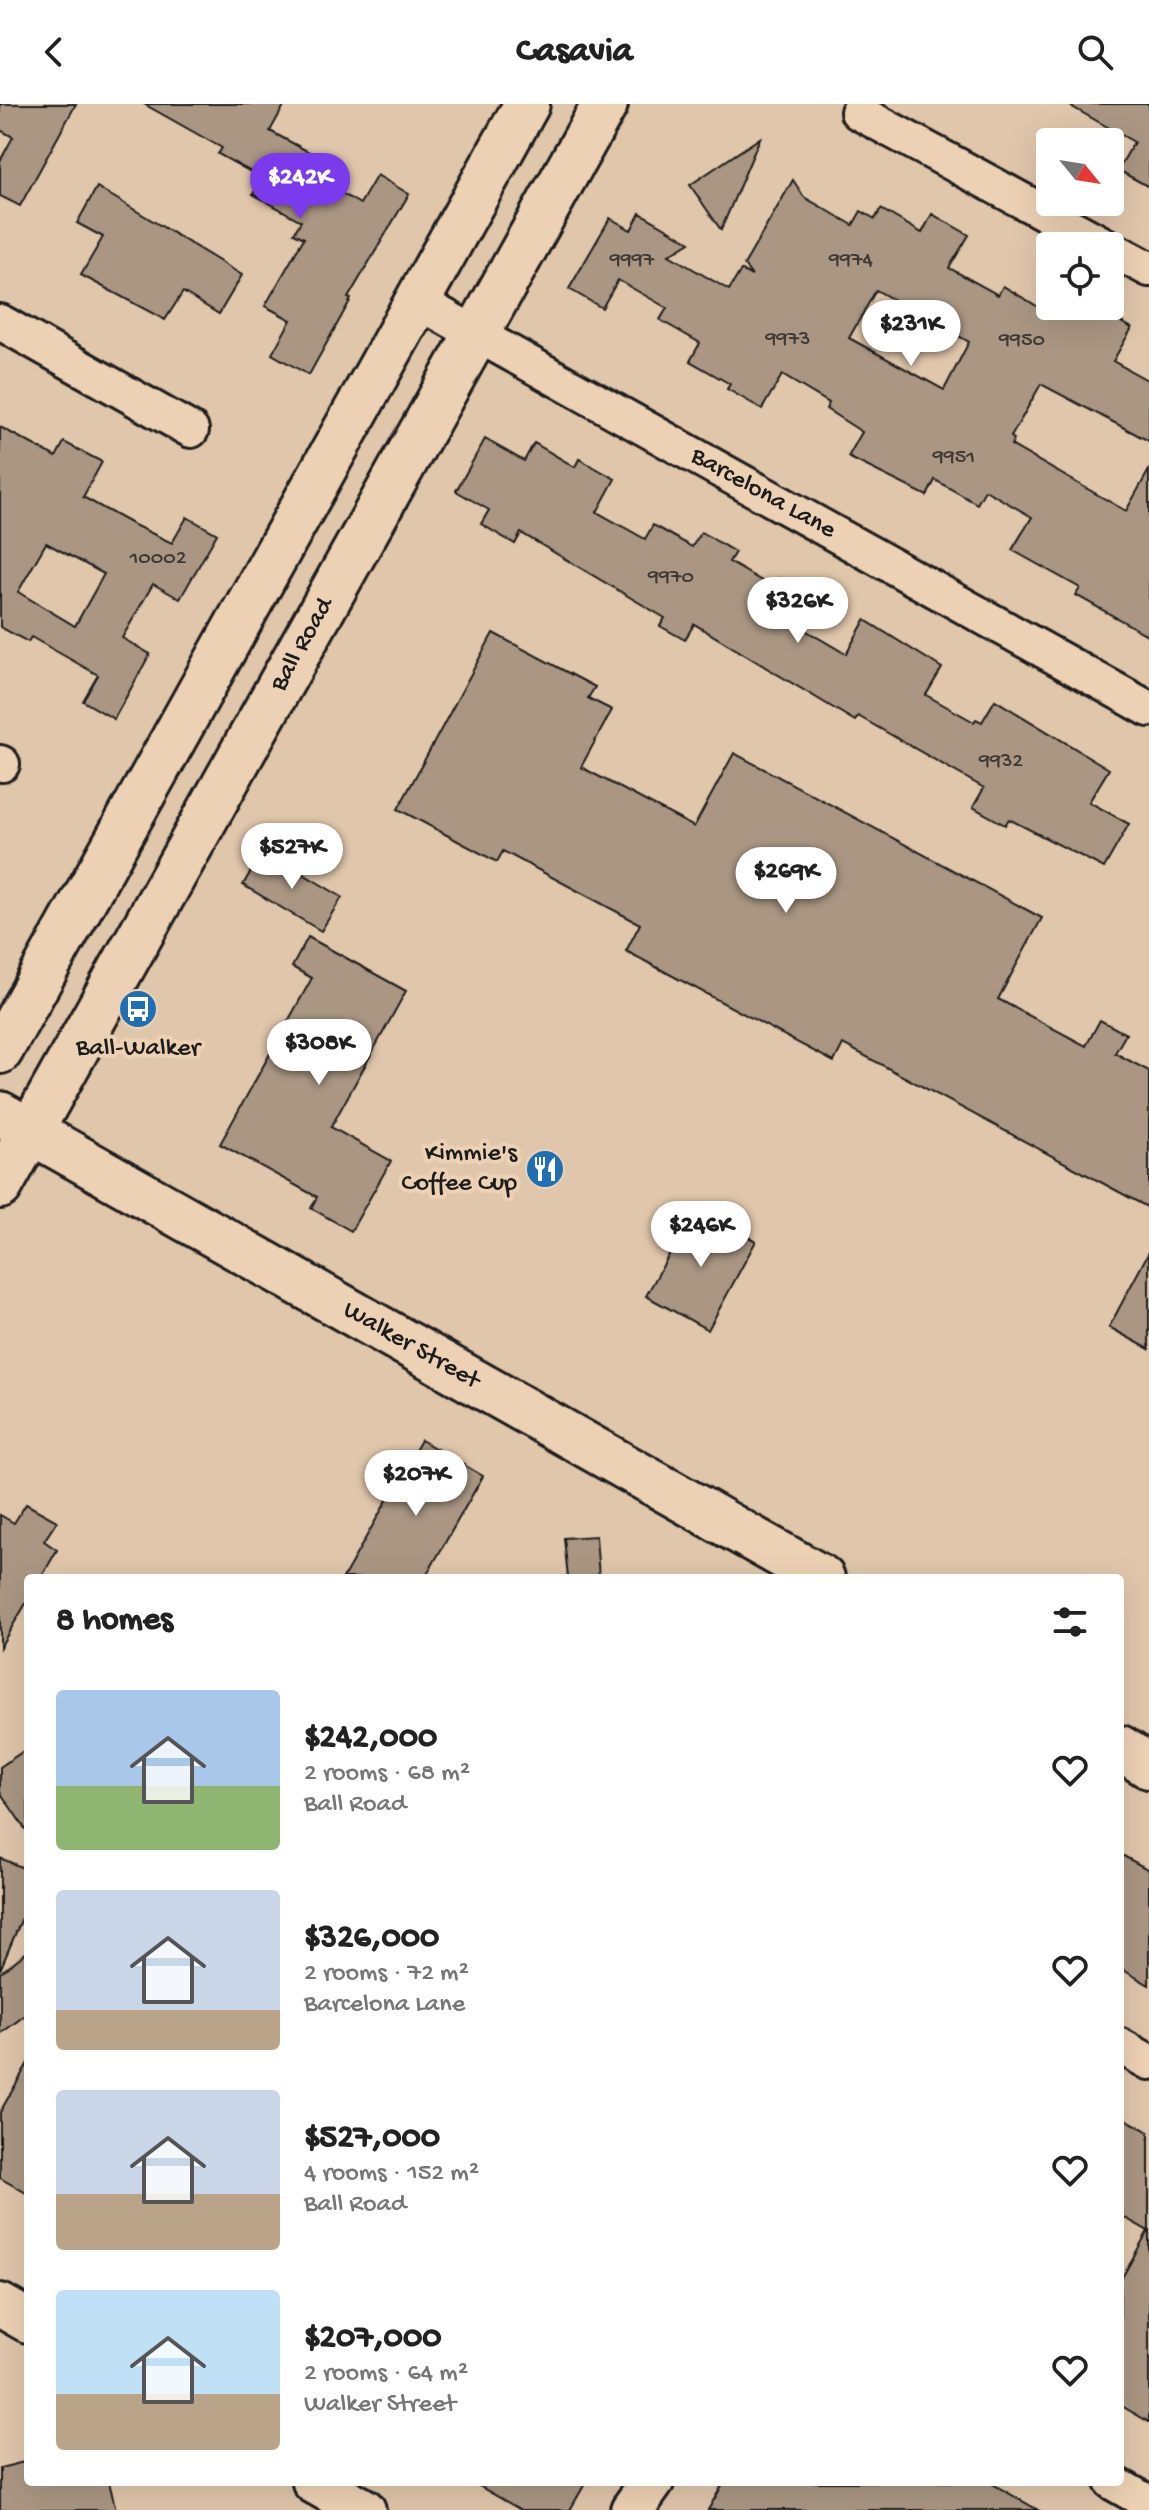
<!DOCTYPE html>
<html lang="en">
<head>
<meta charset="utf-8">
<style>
  :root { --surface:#fff; --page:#f6f6f6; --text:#222; --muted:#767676; --accent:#7c3aed }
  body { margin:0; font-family:"Gochi Hand",sans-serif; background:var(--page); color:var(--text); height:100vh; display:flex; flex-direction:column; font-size:30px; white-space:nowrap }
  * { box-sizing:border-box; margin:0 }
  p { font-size:26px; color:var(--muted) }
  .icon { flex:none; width:44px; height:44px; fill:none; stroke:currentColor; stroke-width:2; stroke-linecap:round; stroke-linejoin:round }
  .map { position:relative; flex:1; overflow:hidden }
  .side { position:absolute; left:24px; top:1470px; width:1100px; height:912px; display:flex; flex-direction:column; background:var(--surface); border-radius:8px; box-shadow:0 8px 32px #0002 }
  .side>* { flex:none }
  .needle { width:52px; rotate:120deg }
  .fabs { position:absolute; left:1036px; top:24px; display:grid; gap:16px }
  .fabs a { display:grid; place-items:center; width:88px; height:88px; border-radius:8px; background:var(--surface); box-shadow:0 8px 32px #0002; font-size:40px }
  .price { position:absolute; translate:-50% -68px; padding:0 18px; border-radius:28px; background:#fff; color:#222; font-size:26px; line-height:52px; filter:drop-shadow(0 2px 4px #0008) }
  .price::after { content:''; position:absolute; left:50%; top:48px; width:24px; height:18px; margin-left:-12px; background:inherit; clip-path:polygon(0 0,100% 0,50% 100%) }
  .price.selected { background:var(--accent); color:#fff }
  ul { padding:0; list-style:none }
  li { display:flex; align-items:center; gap:24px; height:200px; padding:0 32px }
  li span { display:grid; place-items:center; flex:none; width:224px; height:160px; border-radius:8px; color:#555 }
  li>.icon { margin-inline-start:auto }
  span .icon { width:96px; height:96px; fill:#fffc; stroke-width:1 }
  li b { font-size:34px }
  h2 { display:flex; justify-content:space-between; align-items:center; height:96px; padding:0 32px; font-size:34px }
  header { display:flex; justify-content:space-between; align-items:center; height:104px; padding:0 32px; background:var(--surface); font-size:36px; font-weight:800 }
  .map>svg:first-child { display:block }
</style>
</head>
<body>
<header><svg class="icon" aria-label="back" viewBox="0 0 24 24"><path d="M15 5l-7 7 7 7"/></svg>Casavia<svg class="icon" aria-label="search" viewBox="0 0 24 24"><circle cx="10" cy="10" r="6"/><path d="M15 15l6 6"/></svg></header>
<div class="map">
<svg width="1149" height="2406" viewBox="0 0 1149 2406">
  <rect width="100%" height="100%" fill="#e0c6ab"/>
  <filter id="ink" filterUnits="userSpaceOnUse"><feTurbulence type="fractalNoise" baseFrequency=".0125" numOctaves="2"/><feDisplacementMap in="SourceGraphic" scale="16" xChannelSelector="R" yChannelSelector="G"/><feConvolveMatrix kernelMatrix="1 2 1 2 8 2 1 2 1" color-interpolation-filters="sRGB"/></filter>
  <g filter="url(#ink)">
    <g fill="#aa9683" stroke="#1c1c1c" stroke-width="2" fill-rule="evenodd">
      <path d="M0 0H76L20 102 0 92V57L13 33 0 26Z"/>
      <path d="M144 0H285L270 27 309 48 300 65 360 100 377 71 409 90 348 194 351 195 309 271 272 250 291 216 265 202 304 134 294 129 301 117 253 90 262 74 218 50 222 44Z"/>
      <path d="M1067 0H1149V83L1118 66 1134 38Z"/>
      <path d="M760 34 721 126 690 81Z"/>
      <path d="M793 76 804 93 853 121 861 107 875 115 881 105 922 129 932 110 969 131 949 164 998 191 1003 182 1042 205 1092 202 1132 224 1113 257 1149 277V337L1041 280 1011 333 1014 335 1011 341 1126 407 1149 366V532L1076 491 1080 484 1012 446 1032 413 985 386 977 400 935 376 927 392 848 353 862 328 826 305 829 299 782 271 762 305 727 285 730 280 690 257 700 239 660 216 667 204 618 176 602 204 569 185 610 114 631 126 640 109 690 138 669 151 729 186 741 166 752 172 744 161ZM876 186 969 238 944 286 849 234Z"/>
      <path d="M97 83 242 171 219 210 183 188 165 216 81 171 103 133 77 119Z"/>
      <path d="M0 323 56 353 64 338 102 358 83 393 132 420 172 439 187 413 217 430 180 495 153 480 122 534 150 550 114 615 83 597 98 571 31 533 28 538 0 523ZM46 439 104 470 75 522 18 488Z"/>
      <path d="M485 335 524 357 534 339 575 363 579 355 615 375 597 408 645 435 653 421 692 443 701 428 735 448 729 458 774 484 780 474 816 494 800 523 846 550 865 516 942 564 926 591 974 618 976 615 982 618 995 596 1109 665 1089 698 1129 720 1104 764 1009 715 1005 721 973 703 984 684 858 612 855 617 694 520 685 536 660 522 665 514 521 429 515 440 481 420 489 406 456 387Z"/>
      <path d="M493 529 595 583 588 594 612 606 581 663 694 723 734 649 1042 814 998 895 1086 942 1100 916 1126 930 1115 949 1149 967V1104L843 940 834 958 626 847 640 820 503 747 497 758 398 705Z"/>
      <path d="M263 746 342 793 321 827 243 781Z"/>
      <path d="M308 833 406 887 331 1023 391 1057 351 1127 311 1104 317 1093 220 1040 312 874 292 863Z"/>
      <path d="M695 1104 756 1137 708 1226 646 1192Z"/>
      <path d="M1149 1148V1245L1109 1223Z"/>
      <path d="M421 1336 483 1372 425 1474H343Z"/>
      <path d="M26 1400 57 1417 44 1437 57 1446 41 1474H28V1496L0 1543V1411L14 1419Z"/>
      <path d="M596 1432 599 1474H568L564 1434Z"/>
      <path d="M28 1644V1729L0 1688V1663Z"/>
      <path d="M1120 1750 1149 1766V1881L1120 1864Z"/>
      <path d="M0 1754 28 1766V1800L0 1866Z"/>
      <path d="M28 1847V1909L0 1930V1869Z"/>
      <path d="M28 1959V2090L0 2074V2008Z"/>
      <path d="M1120 2012 1149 2028V2318L1120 2301V2177L1148 2127 1120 2111Z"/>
      <path d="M28 2357V2378H109L116 2406H0V2364Z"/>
      <path d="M472 2378H586L570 2406H521Z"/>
      <path d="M724 2378H989L1038 2406H708Z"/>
    </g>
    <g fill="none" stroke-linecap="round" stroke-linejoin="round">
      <g stroke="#1c1c1c" stroke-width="40">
        <g id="minor">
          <path d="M858 8 1106 142"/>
          <path d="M1110 144 1149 165"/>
          <path id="s1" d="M417 197 1149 605"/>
          <path d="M0 218 191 326"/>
          <path d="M0 659 2 660"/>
          <path d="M1120 1942 1149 1958"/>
          <path d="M1112 2378 1149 2399"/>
        </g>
      </g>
      <g stroke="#1c1c1c" stroke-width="48">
        <g id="tertiary">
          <path d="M0 2201 28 2217"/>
          <path d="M314 2378 364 2406"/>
          <path d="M632 2406 652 2378"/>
        </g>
      </g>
      <g stroke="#1c1c1c" stroke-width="50">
        <g id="secondary">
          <path id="s2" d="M0 1010 822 1474"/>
          <path d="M1120 1644 1149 1662"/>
        </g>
      </g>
      <g stroke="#1c1c1c" stroke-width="50">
        <g id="primary">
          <path d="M0 947 527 0"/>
          <path id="s3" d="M0 1082 605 0"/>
        </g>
      </g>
      <use href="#minor" stroke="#edd1b4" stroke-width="34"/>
      <use href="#tertiary" stroke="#edd1b4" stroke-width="42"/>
      <use href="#secondary" stroke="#edd1b4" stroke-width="44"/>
      <use href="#primary" stroke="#edd1b4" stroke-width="44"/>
    </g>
  </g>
  <defs>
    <g id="bus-disc" transform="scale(2)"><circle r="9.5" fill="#1f6fb2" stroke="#edd1b4"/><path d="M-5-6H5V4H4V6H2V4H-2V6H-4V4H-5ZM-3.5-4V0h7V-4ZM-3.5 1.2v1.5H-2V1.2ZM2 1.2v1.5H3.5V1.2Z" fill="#fff"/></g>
    <g id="restaurant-disc" transform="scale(2)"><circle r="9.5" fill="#1f6fb2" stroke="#edd1b4"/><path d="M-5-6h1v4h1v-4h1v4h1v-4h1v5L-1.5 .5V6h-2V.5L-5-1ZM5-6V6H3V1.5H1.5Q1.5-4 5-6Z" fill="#fff"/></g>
  </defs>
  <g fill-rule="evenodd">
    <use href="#bus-disc" x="138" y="905"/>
    <use href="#restaurant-disc" x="545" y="1065"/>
  </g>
  <g text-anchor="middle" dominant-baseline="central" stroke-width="8" stroke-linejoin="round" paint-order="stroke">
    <g font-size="22" fill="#403a36">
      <text x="632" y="157">9997</text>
      <text x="851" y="157">9974</text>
      <text x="788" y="236">9973</text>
      <text x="1022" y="237">9950</text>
      <text x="954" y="354">9951</text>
      <text x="158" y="455">10002</text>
      <text x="671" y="474">9970</text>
      <text x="1001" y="658">9932</text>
    </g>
    <g font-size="26" fill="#1c1c1c" stroke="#edd1b4">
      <text stroke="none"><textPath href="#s1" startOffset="396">Barcelona Lane</textPath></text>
      <text stroke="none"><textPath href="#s3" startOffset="620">Ball Road</textPath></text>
      <text stroke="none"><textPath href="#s2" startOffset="472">Walker Street</textPath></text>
    </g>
    <g font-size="26" fill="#1c1c1c" stroke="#edd1b4">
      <text x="138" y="945">Ball-Walker</text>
      <text x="517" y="1050" text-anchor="end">Kimmie's<tspan x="517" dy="30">Coffee Cup</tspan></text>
    </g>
  </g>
</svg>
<div class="fabs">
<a><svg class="needle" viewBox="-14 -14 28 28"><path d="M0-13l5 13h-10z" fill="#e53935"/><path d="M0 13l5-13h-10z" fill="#767676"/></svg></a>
<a><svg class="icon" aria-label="locate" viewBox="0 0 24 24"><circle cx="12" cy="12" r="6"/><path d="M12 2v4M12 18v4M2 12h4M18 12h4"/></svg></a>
</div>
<b class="price selected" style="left:300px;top:117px">$242K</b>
<b class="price" style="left:911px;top:264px">$231K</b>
<b class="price" style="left:798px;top:541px">$326K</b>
<b class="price" style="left:292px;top:787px">$527K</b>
<b class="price" style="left:786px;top:811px">$269K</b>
<b class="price" style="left:319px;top:983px">$308K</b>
<b class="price" style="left:701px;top:1165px">$246K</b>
<b class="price" style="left:416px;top:1414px">$207K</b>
<section class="side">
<h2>8 homes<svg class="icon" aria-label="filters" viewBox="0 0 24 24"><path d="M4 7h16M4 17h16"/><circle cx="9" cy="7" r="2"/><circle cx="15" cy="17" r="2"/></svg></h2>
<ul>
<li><span style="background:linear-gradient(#a9c7e8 60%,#8fb573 0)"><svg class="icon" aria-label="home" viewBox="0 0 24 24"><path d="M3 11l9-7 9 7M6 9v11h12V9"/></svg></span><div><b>$242,000</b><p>2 rooms · 68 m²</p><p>Ball Road</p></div><svg class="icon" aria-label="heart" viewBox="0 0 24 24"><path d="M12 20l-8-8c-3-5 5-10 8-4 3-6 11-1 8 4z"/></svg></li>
<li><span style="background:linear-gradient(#c9d6e8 75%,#b9a48a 0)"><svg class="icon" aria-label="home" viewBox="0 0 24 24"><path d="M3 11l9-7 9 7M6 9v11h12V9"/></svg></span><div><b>$326,000</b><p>2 rooms · 72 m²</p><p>Barcelona Lane</p></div><svg class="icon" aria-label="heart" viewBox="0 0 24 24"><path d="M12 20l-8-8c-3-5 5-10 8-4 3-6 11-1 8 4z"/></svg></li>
<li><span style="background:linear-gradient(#c9d6e8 65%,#b9a48a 0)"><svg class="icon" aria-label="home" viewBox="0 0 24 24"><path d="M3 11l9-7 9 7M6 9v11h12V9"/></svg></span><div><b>$527,000</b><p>4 rooms · 152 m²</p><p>Ball Road</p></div><svg class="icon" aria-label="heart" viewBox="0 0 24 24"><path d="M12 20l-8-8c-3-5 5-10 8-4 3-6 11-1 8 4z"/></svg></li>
<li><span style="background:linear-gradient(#bfe0f5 65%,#b9a48a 0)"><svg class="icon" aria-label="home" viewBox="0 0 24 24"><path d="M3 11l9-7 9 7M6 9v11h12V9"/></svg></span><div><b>$207,000</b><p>2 rooms · 64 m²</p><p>Walker Street</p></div><svg class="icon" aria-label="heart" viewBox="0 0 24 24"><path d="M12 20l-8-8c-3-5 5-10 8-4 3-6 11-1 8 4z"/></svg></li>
</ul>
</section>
</div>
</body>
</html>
